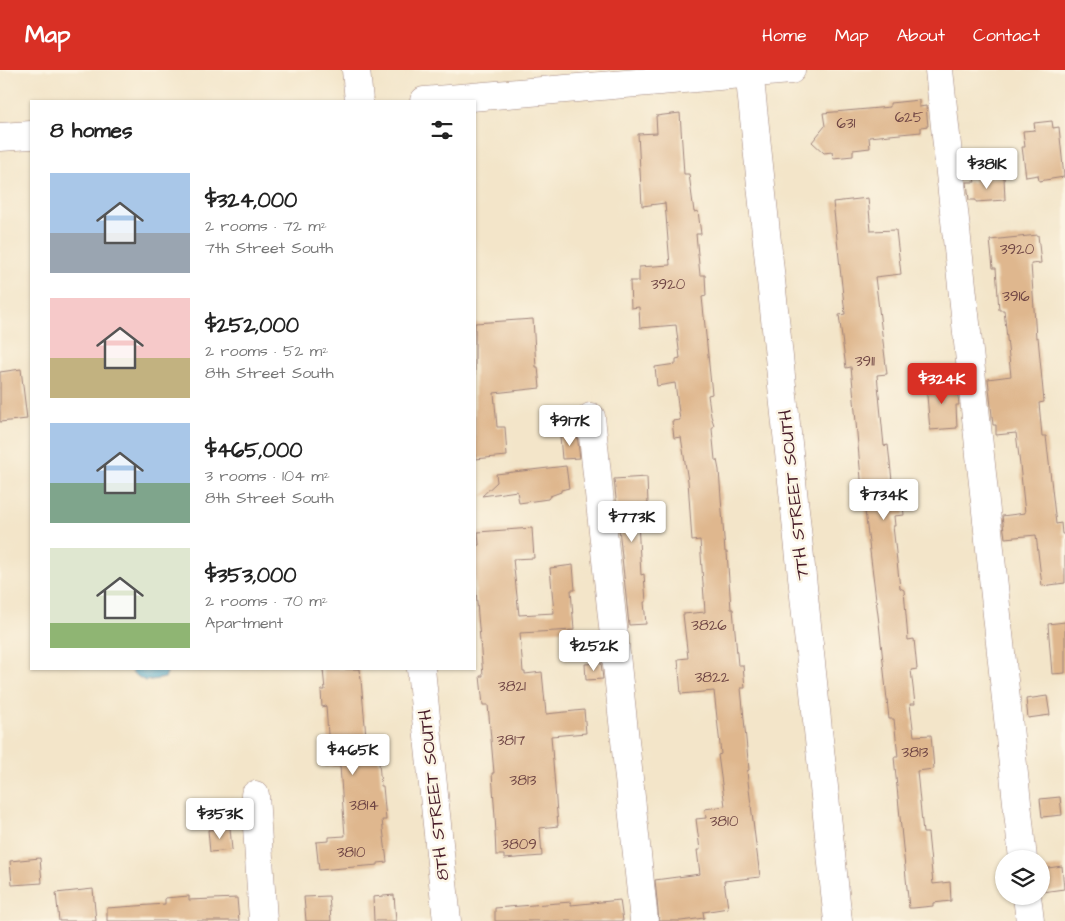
<!DOCTYPE html>
<html lang="en">
<head>
<meta charset="utf-8">
<style>
  :root { --surface:#fff; --page:#f6f6f6; --text:#222; --muted:#767676; --accent:#d93025 }
  body { margin:0; font-family:"Architects Daughter",sans-serif; background:var(--page); color:var(--text); height:100vh; display:flex; flex-direction:column; font-size:19px; white-space:nowrap }
  * { box-sizing:border-box; margin:0 }
  p { font-size:16px; color:var(--muted) }
  .icon { flex:none; width:28px; height:28px; fill:none; stroke:currentColor; stroke-width:2; stroke-linecap:round; stroke-linejoin:round }
  .map { position:relative; flex:1; overflow:hidden }
  .sheet { position:absolute; left:30px; top:30px; width:446px; height:570px; display:flex; flex-direction:column; background:var(--surface); border-radius:0px; box-shadow:0 1px 4px #0004 }
  .sheet>* { flex:none }
  .tools { position:absolute; left:995px; top:780px; display:grid; gap:10px }
  .tools a { display:grid; place-items:center; width:55px; height:55px; border-radius:50%; background:var(--surface); box-shadow:0 1px 4px #0004; font-size:25px }
  .price { position:absolute; translate:-50% -42px; padding:0 11px; border-radius:5px; background:#fff; color:#222; font-size:16px; line-height:32px; filter:drop-shadow(0 1px 2px #0008) }
  .price::after { content:''; position:absolute; left:50%; top:30px; width:15px; height:11px; margin-left:-8px; background:inherit; clip-path:polygon(0 0,100% 0,50% 100%) }
  .price.selected { background:var(--accent); color:#fff }
  ul { padding:0; list-style:none }
  li { display:flex; align-items:center; gap:15px; height:125px; padding:0 20px }
  li span { display:grid; place-items:center; flex:none; width:140px; height:100px; border-radius:0px; color:#555 }
  li>.icon { margin-inline-start:auto }
  span .icon { width:60px; height:60px; fill:#fffc; stroke-width:1 }
  li b { font-size:21px }
  h2 { display:flex; justify-content:space-between; align-items:center; height:60px; padding:0 20px; font-size:21px }
  header { display:flex; align-items:center; gap:30px; box-sizing:border-box; height:70px; padding:0 25px; background:var(--accent); color:#fff }
  header strong { font-size:24px }
  nav { display:flex; gap:28px; margin-inline-start:auto; font-size:18px }
  .map>svg:first-child { display:block }
</style>
</head>
<body>
<header>
<strong>Map</strong>
<nav><a>Home</a><a>Map</a><a>About</a><a>Contact</a></nav>
</header>
<div class="map">
<svg width="1065" height="851" viewBox="0 0 1065 851">
  <rect width="100%" height="100%" fill="#fcf5e5"/>
  <filter id="ink" filterUnits="userSpaceOnUse"><feTurbulence type="fractalNoise" baseFrequency=".02" numOctaves="2"/><feDisplacementMap in="SourceGraphic" scale="10" xChannelSelector="R" yChannelSelector="G"/><feConvolveMatrix kernelMatrix="1 2 1 2 8 2 1 2 1" color-interpolation-filters="sRGB"/></filter>
  <filter id="wash" filterUnits="userSpaceOnUse"><feTurbulence type="fractalNoise" baseFrequency=".0096" numOctaves="4" result="noise"/><feDisplacementMap in="SourceGraphic" scale="20" xChannelSelector="R" yChannelSelector="G"/><feGaussianBlur stdDeviation="1.12" result="paint"/><feColorMatrix in="noise" values="0 0 0 0 0 0 0 0 0 0 0 0 0 0 0 0 0 1.4 0 .05"/><feComposite in="paint" operator="in"/></filter>
  <g filter="url(#wash)">
    <rect width="100%" height="100%" fill="#f3e5c9"/>
    <path fill="#4da9cb" stroke="#4c647b" d="M133 599H166L168 600 165 608 145 611 132 603Z"/>
    <g id="blocks">
      <g fill="#dfb78e">
        <path d="M919 30V37L926 36 928 56 921 57V62L869 67 870 78 853 80V86L833 88 832 82 824 83 812 72 825 56 823 43 890 37V33Z"/>
        <path d="M680 43 684 104H689L694 142 698 141 701 164H696L700 205H705L706 226 702 227 712 324 708 325 711 346 714 355 712 359 715 390H717L719 400 725 482H727L731 539H733L738 595H743L745 618H741L749 700 747 701 748 711 760 807 724 811 728 838 703 842 704 848 681 851H659L655 810 700 804 697 780H700L696 749 706 748 705 739 725 736 718 685 721 684 714 621 681 624 678 589 688 588 683 544 705 542 700 470 692 471 688 411 681 367 674 368 672 351 680 350 675 313 657 316 655 297 676 294V289L680 288 676 255 640 258 639 237 631 238 630 211H639V197L670 195 665 133 642 136 638 64 657 63 656 46Z"/>
        <path d="M1052 51 1053 58 1059 57 1064 107 1039 111 1038 105 1026 107 1022 77H1025L1023 61 1035 60 1034 53Z"/>
        <path d="M1004 107 1005 130 976 132V130H969L967 112H975L974 109Z"/>
        <path d="M868 128 871 161 896 160 901 204 875 207 887 304 877 305 884 376 888 375 894 428 902 427 904 445 894 446 895 456H893L900 518 904 520 908 570 914 569 917 599 911 600 915 634H910L914 666 931 665 934 699 917 701 923 763H928L933 814 950 812 951 831 933 833V836L913 838H909L894 687H898L894 649H889L879 553 861 409 852 307 851 297 846 298 839 245 845 244 833 132Z"/>
        <path d="M1038 165 1041 193 1031 194 1036 268 1038 267 1044 332 1039 333 1042 366H1046L1056 454 1061 453 1062 464H1065V513L1042 516 1036 465 1005 468 1002 446 1025 443 1020 395 1016 363 996 365V355H993L988 309 1011 306 1004 240H999L996 198H993L990 170Z"/>
        <path d="M533 249 536 297H538L540 318 494 323 497 357H505L507 386 475 389V253Z"/>
        <path d="M21 299 27 349 0 352V302Z"/>
        <path d="M953 312H956L959 335H956L957 358 930 360 926 314Z"/>
        <path d="M577 365 580 388 562 389 560 366Z"/>
        <path d="M566 396 569 418 561 420V422L550 426 548 429 519 433 517 421 482 426 497 412 496 404Z"/>
        <path d="M647 407 648 434 637 435 641 505 644 504 646 532H644L646 554 629 555 614 409Z"/>
        <path d="M532 458 534 488 513 489 519 545 554 543 550 498 573 495 575 520H571L574 560 520 563 523 602H525V604L542 602 546 644 584 640 586 663 551 666 558 756 540 758 542 786 504 789V785H496L495 762H496L492 703H494L488 635H483L480 606H483L475 509V476L479 475 478 462Z"/>
        <path d="M1065 552V603L1052 604 1048 554Z"/>
        <path d="M601 593 603 609 586 610 585 594Z"/>
        <path d="M323 599H360L366 666H371V669H377L381 716H383L386 750H382L387 792 378 793V795L319 800 316 772 329 771V767L345 766 340 696 325 697 323 680 329 679 326 636 322 637 321 620H325Z"/>
        <path d="M1047 626 1050 645 1028 648 1026 629Z"/>
        <path d="M1060 727 1062 745 1042 747 1040 729Z"/>
        <path d="M230 758 232 780 210 782 208 760Z"/>
        <path d="M40 788 42 813 12 815 10 791Z"/>
        <path d="M1062 796 1064 819 1042 822 1041 799Z"/>
        <path d="M93 819 96 851H59L56 823Z"/>
        <path d="M394 825 396 851H374L373 827Z"/>
        <path d="M189 826V830L237 828 239 851H107V838L165 834V828Z"/>
        <path d="M329 826 331 851H306L304 827Z"/>
        <path d="M620 830 623 851H495V838L571 832V835Z"/>
      </g>
    </g>
  </g>
  <g filter="url(#ink)">
    <use href="#blocks" fill-opacity="0" stroke="#9e827a" stroke-width="1"/>
    <g fill="none" stroke-linecap="round" stroke-linejoin="round">
      <g stroke="#9e827a" stroke-width="29">
        <g id="minor">
          <path d="M356 0 359 31"/>
          <path d="M749 0 838 851"/>
          <path d="M939 0 1023 789"/>
          <path d="M424 31 791 0"/>
          <path d="M0 67 31 65"/>
          <path d="M591 347 644 851"/>
          <path d="M421 599 447 851"/>
          <path d="M255 725 263 851"/>
          <path d="M1027 826 1030 851"/>
        </g>
      </g>
      <use href="#minor" stroke="#fff" stroke-width="28"/>
    </g>
  </g>
  <g text-anchor="middle" dominant-baseline="central" stroke-width="5" stroke-linejoin="round" paint-order="stroke">
    <g font-size="15" fill="#6f4544">
      <text x="909" y="47">625</text>
      <text x="846" y="53">631</text>
      <text x="1017" y="179">3920</text>
      <text x="668" y="214">3920</text>
      <text x="1016" y="226">3916</text>
      <text x="865" y="291">3911</text>
      <text x="709" y="555">3826</text>
      <text x="712" y="607">3822</text>
      <text x="512" y="616">3821</text>
      <text x="511" y="670">3817</text>
      <text x="915" y="682">3813</text>
      <text x="523" y="710">3813</text>
      <text x="364" y="735">3814</text>
      <text x="724" y="751">3810</text>
      <text x="519" y="774">3809</text>
      <text x="351" y="782">3810</text>
    </g>
    <g font-size="18" fill="#4a1f2b" stroke="#fcf5e5">
      <text transform="translate(794 425) rotate(-96)">7TH STREET SOUTH</text>
      <text transform="translate(434 725) rotate(-96)">8TH STREET SOUTH</text>
    </g>
  </g>
</svg>
<div class="tools">
<a><svg class="icon" aria-label="layers" viewBox="0 0 24 24"><path d="M12 4l9 5-9 5-9-5zM3 14l9 5 9-5"/></svg></a>
</div>
<b class="price" style="left:987px;top:120px">$381K</b>
<b class="price selected" style="left:942px;top:335px">$324K</b>
<b class="price" style="left:570px;top:377px">$917K</b>
<b class="price" style="left:884px;top:451px">$734K</b>
<b class="price" style="left:632px;top:473px">$773K</b>
<b class="price" style="left:594px;top:602px">$252K</b>
<b class="price" style="left:353px;top:706px">$465K</b>
<b class="price" style="left:220px;top:770px">$353K</b>
<section class="sheet">
<h2>8 homes<svg class="icon" aria-label="filters" viewBox="0 0 24 24"><path d="M4 7h16M4 17h16"/><circle cx="9" cy="7" r="2"/><circle cx="15" cy="17" r="2"/></svg></h2>
<ul>
<li><span style="background:linear-gradient(#a9c7e8 60%,#9aa5b1 0)"><svg class="icon" aria-label="home" viewBox="0 0 24 24"><path d="M3 11l9-7 9 7M6 9v11h12V9"/></svg></span><div><b>$324,000</b><p>2 rooms · 72 m²</p><p>7th Street South</p></div></li>
<li><span style="background:linear-gradient(#f6c9c9 60%,#c2b280 0)"><svg class="icon" aria-label="home" viewBox="0 0 24 24"><path d="M3 11l9-7 9 7M6 9v11h12V9"/></svg></span><div><b>$252,000</b><p>2 rooms · 52 m²</p><p>8th Street South</p></div></li>
<li><span style="background:linear-gradient(#a9c7e8 60%,#7fa58c 0)"><svg class="icon" aria-label="home" viewBox="0 0 24 24"><path d="M3 11l9-7 9 7M6 9v11h12V9"/></svg></span><div><b>$465,000</b><p>3 rooms · 104 m²</p><p>8th Street South</p></div></li>
<li><span style="background:linear-gradient(#dfe7d0 75%,#8fb573 0)"><svg class="icon" aria-label="home" viewBox="0 0 24 24"><path d="M3 11l9-7 9 7M6 9v11h12V9"/></svg></span><div><b>$353,000</b><p>2 rooms · 70 m²</p><p>Apartment</p></div></li>
</ul>
</section>
</div>
</body>
</html>
